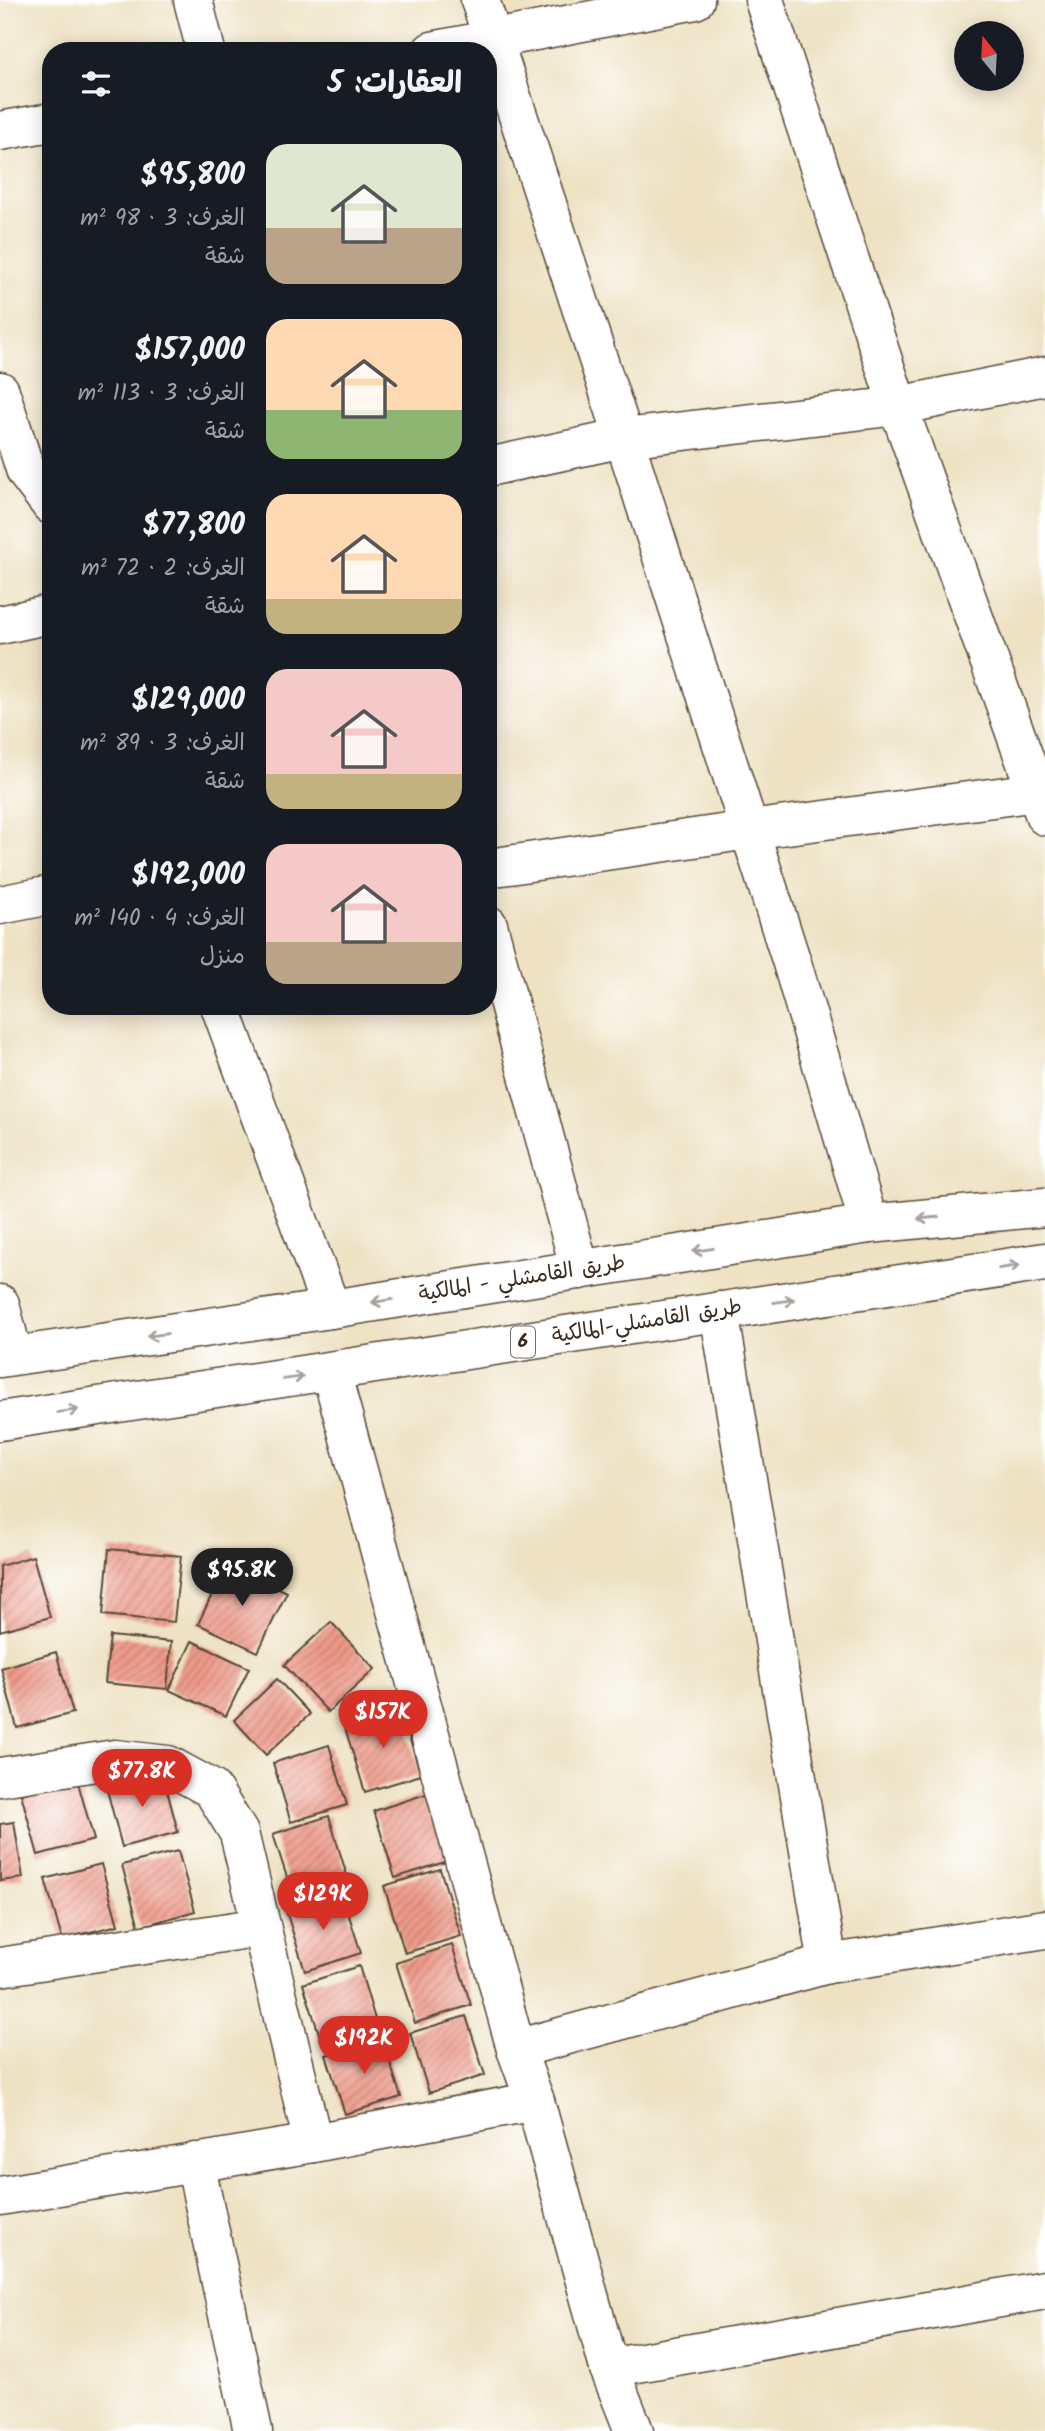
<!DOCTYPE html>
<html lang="ar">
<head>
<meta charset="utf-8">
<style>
  :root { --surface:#171b24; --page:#242831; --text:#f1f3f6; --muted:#9ea1a6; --accent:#d93025 }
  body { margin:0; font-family:Kalam,"Playpen Sans Arabic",sans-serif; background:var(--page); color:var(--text); direction:rtl; height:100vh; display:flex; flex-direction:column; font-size:26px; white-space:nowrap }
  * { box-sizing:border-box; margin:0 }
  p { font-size:23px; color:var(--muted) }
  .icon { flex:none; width:38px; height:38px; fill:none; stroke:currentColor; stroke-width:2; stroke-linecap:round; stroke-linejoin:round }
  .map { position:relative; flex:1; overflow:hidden; direction:ltr }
  .panel { position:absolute; left:42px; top:42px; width:455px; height:973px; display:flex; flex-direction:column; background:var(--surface); border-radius:28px; box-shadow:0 4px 18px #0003; direction:rtl }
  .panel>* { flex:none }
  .needle { width:46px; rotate:342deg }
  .tools { position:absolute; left:954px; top:21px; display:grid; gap:14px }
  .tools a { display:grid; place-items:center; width:70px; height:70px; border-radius:50%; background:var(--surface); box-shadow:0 4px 18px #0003; font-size:35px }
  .price { position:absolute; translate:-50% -60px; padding:0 16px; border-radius:24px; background:var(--accent); color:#fff; font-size:23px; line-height:46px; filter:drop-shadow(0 2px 4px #0008) }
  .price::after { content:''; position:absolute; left:50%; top:42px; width:21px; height:16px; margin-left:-10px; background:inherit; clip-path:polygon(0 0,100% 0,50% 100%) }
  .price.on { background:#222; color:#fff }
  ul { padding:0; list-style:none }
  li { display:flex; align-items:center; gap:21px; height:175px; padding:0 35px }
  li span { display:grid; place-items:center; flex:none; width:196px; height:140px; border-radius:21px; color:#555 }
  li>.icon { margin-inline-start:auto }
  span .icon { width:84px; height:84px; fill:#fffc; stroke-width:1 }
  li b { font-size:30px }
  h2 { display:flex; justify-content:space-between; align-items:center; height:84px; padding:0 35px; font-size:30px }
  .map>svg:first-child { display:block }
</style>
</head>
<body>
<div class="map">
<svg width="1045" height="2431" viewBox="0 0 1045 2431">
  <defs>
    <pattern id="building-hatch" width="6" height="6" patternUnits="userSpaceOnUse" patternTransform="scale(1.75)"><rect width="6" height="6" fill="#ee9a89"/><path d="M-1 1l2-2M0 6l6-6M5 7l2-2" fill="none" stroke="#c27e6f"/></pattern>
  </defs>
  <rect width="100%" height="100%" fill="#fff"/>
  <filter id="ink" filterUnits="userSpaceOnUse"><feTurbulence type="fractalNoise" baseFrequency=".0143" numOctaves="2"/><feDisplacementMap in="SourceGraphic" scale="14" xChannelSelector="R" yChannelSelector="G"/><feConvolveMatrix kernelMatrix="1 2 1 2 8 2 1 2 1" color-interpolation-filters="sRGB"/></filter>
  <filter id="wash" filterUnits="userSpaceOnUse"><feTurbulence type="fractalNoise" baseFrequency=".00686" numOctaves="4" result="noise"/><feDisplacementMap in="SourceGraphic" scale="28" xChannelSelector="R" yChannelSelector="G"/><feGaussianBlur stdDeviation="1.57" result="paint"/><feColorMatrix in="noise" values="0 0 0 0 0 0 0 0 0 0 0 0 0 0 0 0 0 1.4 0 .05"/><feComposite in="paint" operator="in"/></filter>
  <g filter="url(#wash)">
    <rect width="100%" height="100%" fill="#eee2c3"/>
    <g id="blocks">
      <g fill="url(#building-hatch)">
        <path d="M109 1549 181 1556 174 1622 103 1615Z"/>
        <path d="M33 1556 50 1617 0 1631V1566Z"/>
        <path d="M227 1563 287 1592 258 1652 198 1624Z"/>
        <path d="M331 1622 375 1669 328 1712 284 1665Z"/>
        <path d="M110 1636 171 1642 167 1689 105 1683Z"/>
        <path d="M192 1641 249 1668 226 1716 169 1690Z"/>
        <path d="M56 1652 73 1713 17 1728 1 1668Z"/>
        <path d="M277 1679 310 1714 266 1755 234 1720Z"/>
        <path d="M400 1708 421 1775 365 1792 344 1725Z"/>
        <path d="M329 1745 347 1805 291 1822 273 1763Z"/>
        <path d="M162 1771 178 1832 122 1847 106 1786Z"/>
        <path d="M77 1779 94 1840 38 1855 21 1794Z"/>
        <path d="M429 1793 451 1860 395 1878 374 1811Z"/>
        <path d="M329 1816 347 1876 292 1893 273 1834Z"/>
        <path d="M14 1822 23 1878 0 1881V1824Z"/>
        <path d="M178 1851 195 1911 139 1927 122 1865Z"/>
        <path d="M101 1864 118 1925 62 1939 45 1879Z"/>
        <path d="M440 1869 461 1936 405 1953 384 1886Z"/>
        <path d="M342 1894 361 1953 305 1971 286 1911Z"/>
        <path d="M452 1945 471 2005 415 2023 396 1963Z"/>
        <path d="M359 1966 377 2026 322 2043 303 1984Z"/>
        <path d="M466 2016 485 2075 429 2093 410 2033Z"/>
        <path d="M382 2037 401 2097 345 2114 326 2055Z"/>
      </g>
    </g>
  </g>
  <g filter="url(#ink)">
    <use href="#blocks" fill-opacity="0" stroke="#564637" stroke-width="2"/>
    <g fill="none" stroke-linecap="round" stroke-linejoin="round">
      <g stroke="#564637" stroke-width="41">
        <g id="minor">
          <path d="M193 0 206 51"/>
          <path d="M480 0 624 438 792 963 869 1224"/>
          <path d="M764 0 898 406 1045 816"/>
          <path d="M432 51 695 0"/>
          <path d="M0 131 51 122"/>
          <path d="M0 391 26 472 51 505"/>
          <path d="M488 467 624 438 898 406 1045 376"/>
          <path d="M0 625 51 614"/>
          <path d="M488 868 749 830 1045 791"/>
          <path d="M0 905 51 895"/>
          <path d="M488 925 580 1270"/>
          <path d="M220 1006 331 1309"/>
          <path d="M0 1304 13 1355"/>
          <path d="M719 1311 828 1964"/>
          <path d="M331 1372 516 2049 535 2101 609 2368 634 2431"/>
          <path d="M0 1777 115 1759 168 1765 212 1789 239 1833 313 2143"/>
          <path d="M0 1967 261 1927"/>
          <path d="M516 2049 828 1964 1045 1929"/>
          <path d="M195 2162 253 2431"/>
          <path d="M0 2196 313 2143 535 2101"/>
          <path d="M609 2368 1045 2290"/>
        </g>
      </g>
      <g stroke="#564637" stroke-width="41">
        <g id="highway">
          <path d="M0 1358 331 1309 869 1224 1045 1207"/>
          <path d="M0 1421 1045 1262"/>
        </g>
      </g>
      <use href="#minor" stroke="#fff" stroke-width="38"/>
      <use href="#highway" stroke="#fff" stroke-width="38"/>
    </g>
    <defs><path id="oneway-shaft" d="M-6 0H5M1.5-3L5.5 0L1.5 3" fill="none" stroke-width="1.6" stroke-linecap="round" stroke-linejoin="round" transform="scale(1.75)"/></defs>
    <g stroke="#a79f9a">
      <use href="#oneway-shaft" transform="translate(928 1218) rotate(175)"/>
      <use href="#oneway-shaft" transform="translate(703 1250) rotate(171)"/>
      <use href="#oneway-shaft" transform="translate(1009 1267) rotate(-9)"/>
      <use href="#oneway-shaft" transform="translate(382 1301) rotate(171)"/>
      <use href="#oneway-shaft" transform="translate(784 1301) rotate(-9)"/>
      <use href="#oneway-shaft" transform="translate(157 1335) rotate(172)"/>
      <use href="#oneway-shaft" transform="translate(293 1378) rotate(-8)"/>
      <use href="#oneway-shaft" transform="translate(68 1411) rotate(-8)"/>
    </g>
  </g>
  <g text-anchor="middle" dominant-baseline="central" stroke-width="5" stroke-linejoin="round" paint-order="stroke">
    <rect fill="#fff" stroke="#766a62" stroke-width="2" x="511" y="1326.5" width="24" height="31" rx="5"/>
    <g font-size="19" font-weight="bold" fill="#3b2a1e">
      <text x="523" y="1342">6</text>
    </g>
    <g font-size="21" fill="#3b2a1e" stroke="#fff">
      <text transform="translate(522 1279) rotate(-9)">طريق القامشلي - المالكية</text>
      <text transform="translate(647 1322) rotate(-9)">طريق القامشلي-المالكية</text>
    </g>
  </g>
</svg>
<div class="tools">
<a><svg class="needle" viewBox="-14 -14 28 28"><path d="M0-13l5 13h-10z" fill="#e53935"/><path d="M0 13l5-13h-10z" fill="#9ea1a6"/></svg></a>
</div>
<b class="price on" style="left:242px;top:1608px">$95.8K</b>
<b class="price" style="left:383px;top:1750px">$157K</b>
<b class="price" style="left:142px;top:1809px">$77.8K</b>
<b class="price" style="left:323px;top:1932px">$129K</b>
<b class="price" style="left:364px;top:2076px">$192K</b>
<section class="panel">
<h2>العقارات: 5<svg class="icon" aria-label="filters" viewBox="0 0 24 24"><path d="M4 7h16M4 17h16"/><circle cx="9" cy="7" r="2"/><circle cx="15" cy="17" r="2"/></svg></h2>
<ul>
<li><span style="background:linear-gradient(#dfe7d0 60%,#b9a48a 0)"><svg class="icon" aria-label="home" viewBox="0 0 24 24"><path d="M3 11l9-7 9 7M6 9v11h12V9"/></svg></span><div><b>$95,800</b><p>الغرف: 3 · 98 m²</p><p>شقة</p></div></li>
<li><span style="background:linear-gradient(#ffd9b3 65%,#8fb573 0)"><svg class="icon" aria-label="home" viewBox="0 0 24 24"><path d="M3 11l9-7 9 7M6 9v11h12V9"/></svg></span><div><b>$157,000</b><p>الغرف: 3 · 113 m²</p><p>شقة</p></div></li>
<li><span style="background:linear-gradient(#ffd9b3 75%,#c2b280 0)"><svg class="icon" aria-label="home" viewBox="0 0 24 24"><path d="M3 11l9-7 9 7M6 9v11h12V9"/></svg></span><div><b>$77,800</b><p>الغرف: 2 · 72 m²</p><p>شقة</p></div></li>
<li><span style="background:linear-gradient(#f6c9c9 75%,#c2b280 0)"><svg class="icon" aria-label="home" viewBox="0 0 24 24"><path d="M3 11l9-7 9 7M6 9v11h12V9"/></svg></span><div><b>$129,000</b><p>الغرف: 3 · 89 m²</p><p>شقة</p></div></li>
<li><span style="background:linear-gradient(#f6c9c9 70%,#b9a48a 0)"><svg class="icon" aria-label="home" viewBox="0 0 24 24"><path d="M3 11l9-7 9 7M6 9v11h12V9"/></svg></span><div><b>$192,000</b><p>الغرف: 4 · 140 m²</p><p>منزل</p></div></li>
</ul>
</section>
</div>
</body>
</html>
